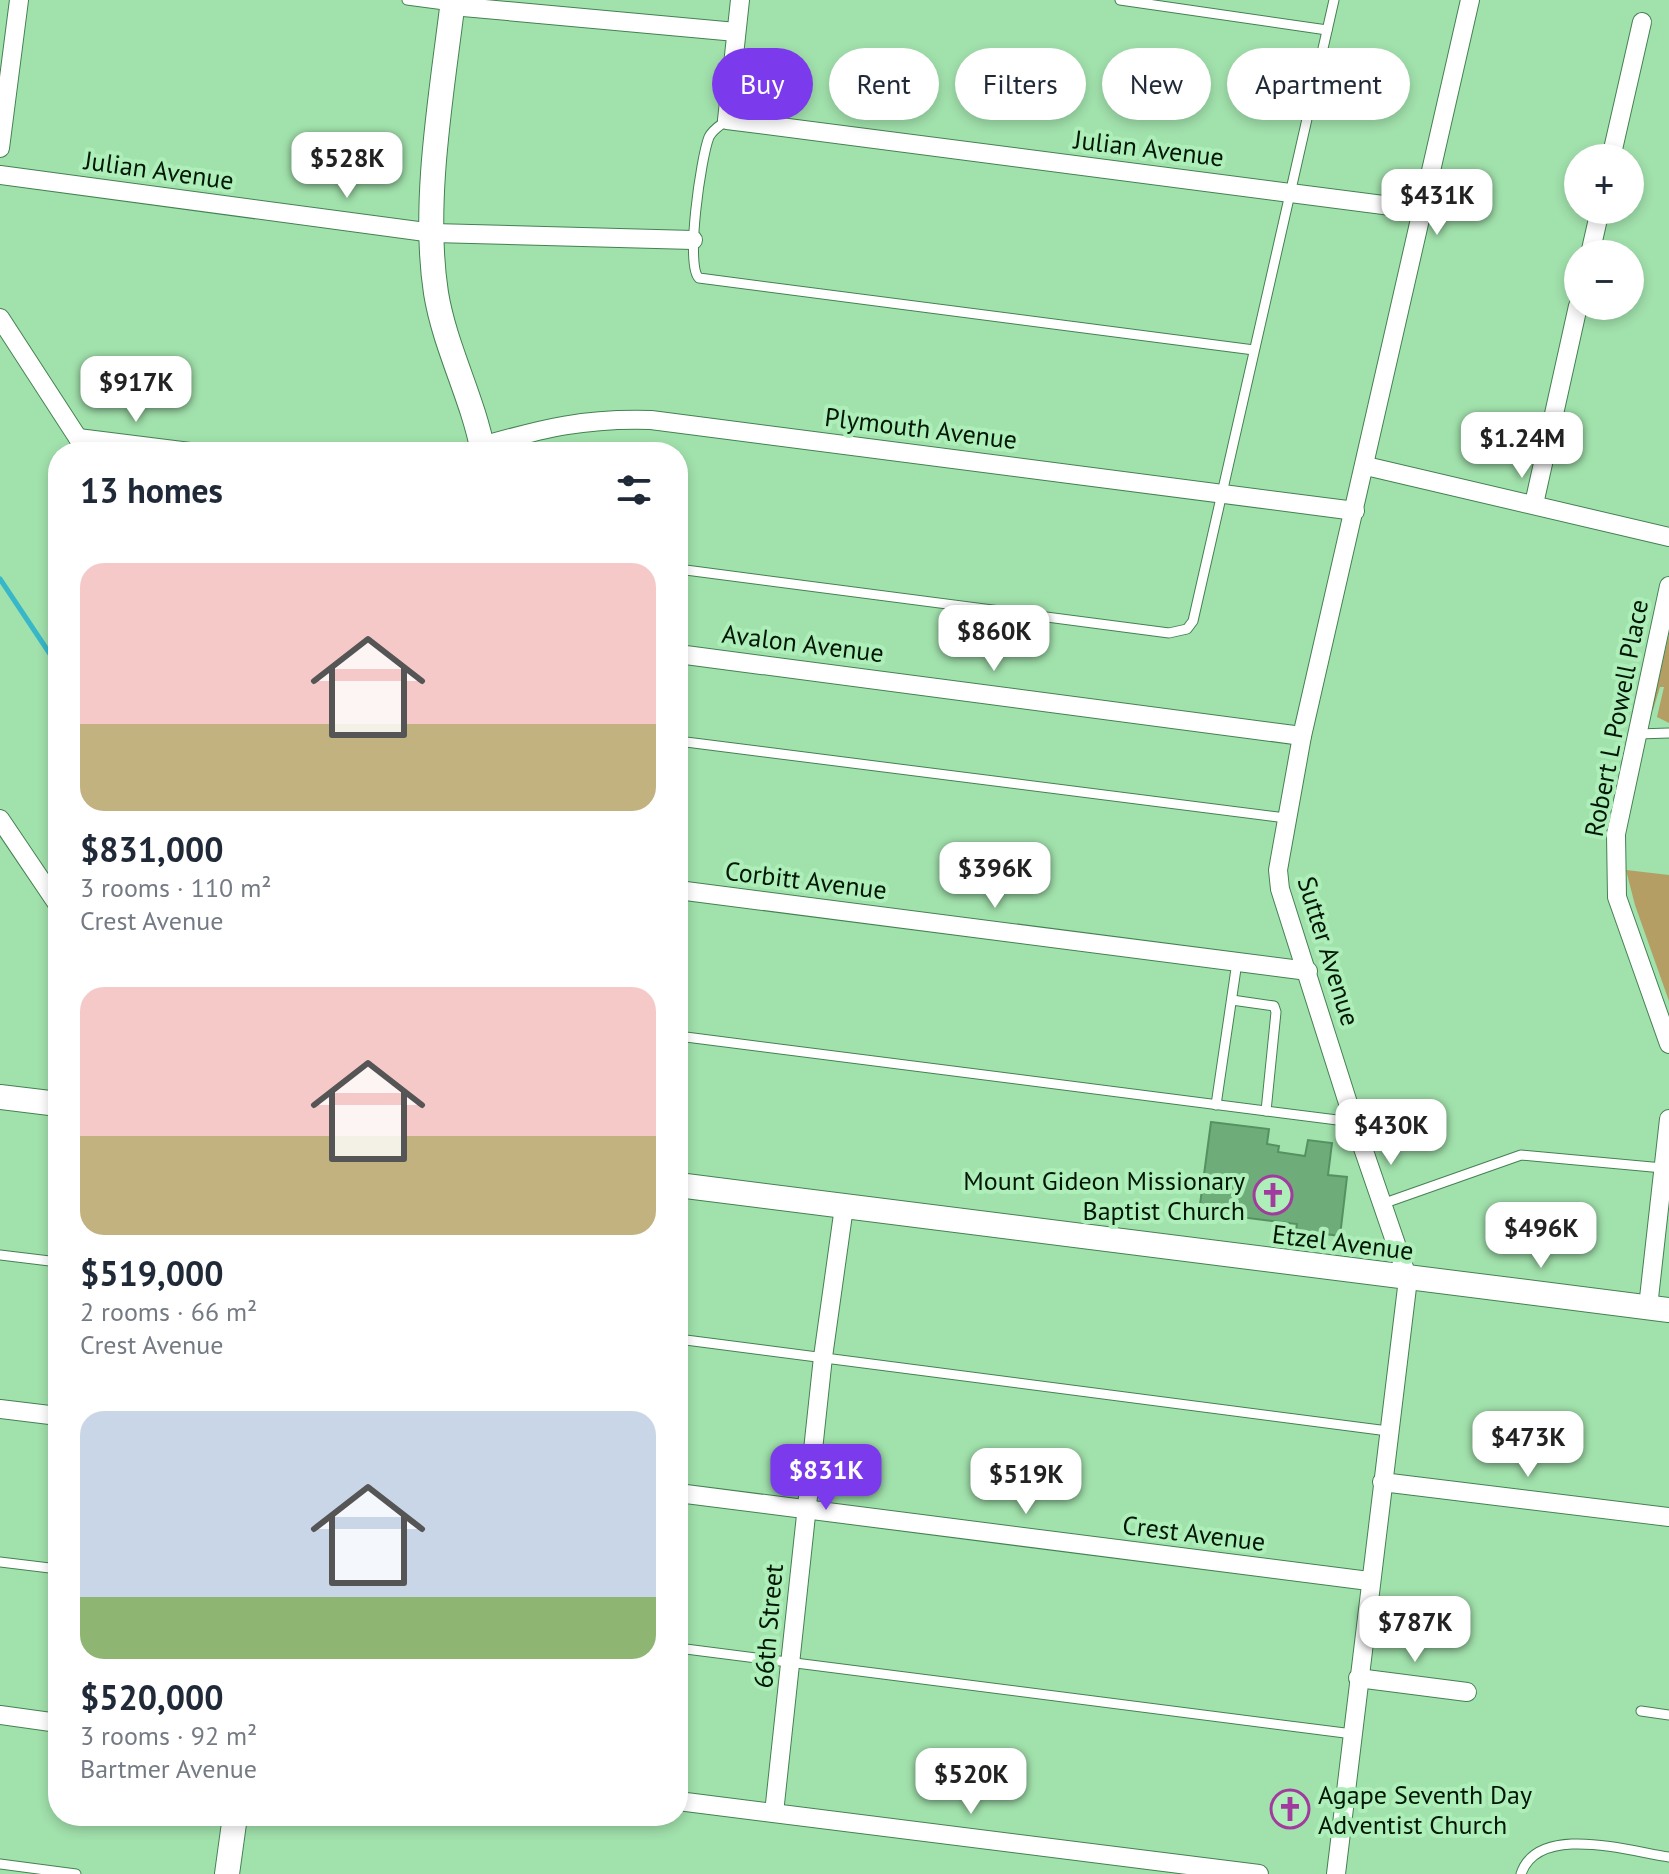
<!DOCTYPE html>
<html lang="en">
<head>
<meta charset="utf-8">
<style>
  :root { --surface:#fff; --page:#f2f2f3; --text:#1f2937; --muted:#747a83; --accent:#7c3aed }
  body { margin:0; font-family:"PT Sans",sans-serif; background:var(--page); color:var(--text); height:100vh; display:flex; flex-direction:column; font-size:30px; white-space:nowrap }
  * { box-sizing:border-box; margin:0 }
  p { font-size:26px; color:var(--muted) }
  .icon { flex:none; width:44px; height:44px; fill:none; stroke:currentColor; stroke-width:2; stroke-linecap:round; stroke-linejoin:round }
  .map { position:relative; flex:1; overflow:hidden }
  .panel { position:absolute; left:48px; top:442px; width:640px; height:1384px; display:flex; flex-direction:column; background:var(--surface); border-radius:32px; box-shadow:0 4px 12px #0003 }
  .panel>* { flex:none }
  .guide { position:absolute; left:712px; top:48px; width:760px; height:72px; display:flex; gap:16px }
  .controls { position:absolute; left:1564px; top:144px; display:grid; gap:16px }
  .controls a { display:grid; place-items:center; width:80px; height:80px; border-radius:50%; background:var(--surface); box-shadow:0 4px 12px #0003; font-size:40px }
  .price { position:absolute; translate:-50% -68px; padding:0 18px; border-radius:16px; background:#fff; color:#222; font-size:26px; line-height:52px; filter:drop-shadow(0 2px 4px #0008) }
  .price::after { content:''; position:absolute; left:50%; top:48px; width:24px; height:18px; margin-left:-12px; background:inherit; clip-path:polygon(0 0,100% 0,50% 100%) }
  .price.current { background:var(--accent); color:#fff }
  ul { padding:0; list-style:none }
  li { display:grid; align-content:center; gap:16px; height:424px; padding:0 32px }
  li span { display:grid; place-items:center; height:248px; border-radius:24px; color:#555 }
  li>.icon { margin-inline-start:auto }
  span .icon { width:144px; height:144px; fill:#fffc; stroke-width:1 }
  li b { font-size:34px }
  h2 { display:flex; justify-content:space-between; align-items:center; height:96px; padding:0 32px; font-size:34px }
  .tag { padding:0 28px; border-radius:36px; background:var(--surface); box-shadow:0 4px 12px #0003; font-size:28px; line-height:72px }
  .tag.current { background:var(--accent); color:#fff }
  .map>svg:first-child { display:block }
</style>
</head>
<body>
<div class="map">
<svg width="1669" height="1874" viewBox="0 0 1669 1874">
  <rect width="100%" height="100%" fill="#a1e1ac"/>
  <g fill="#b49e63">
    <path d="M1669 634V723L1657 717 1664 687H1660L1653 710V705Z"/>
    <path d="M1626 870 1669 875V1001L1635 905Z"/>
  </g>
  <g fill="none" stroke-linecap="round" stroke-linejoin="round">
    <path stroke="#38b7c9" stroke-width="5" d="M0 579 58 666"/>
  </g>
  <path fill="#6eac7a" stroke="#559261" stroke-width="2" d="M1211 1122 1269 1129 1267 1144 1279 1146 1278 1152 1305 1156 1308 1140 1332 1143 1328 1175 1347 1177 1340 1236 1296 1230 1297 1224 1199 1212Z"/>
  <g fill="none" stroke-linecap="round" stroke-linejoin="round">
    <g stroke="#448152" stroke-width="11">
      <g id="service">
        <path d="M407 0 452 6"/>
        <path d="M1120 0 1327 30"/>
        <path d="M727 120C721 125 713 129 709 137 701 157 685 266 699 278L1254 350"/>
        <path d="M678 569 1169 633 1187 629 1193 621 1334 0"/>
        <path d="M1638 734 1669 733"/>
        <path d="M678 741 1286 818"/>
        <path d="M1232 1000 1274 1006 1276 1012 1266 1111"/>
        <path d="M678 1036 1353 1122"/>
        <path d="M1216 1105 1237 962"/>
        <path d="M1382 1204 1521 1155 1663 1168"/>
        <path d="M0 1255 58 1262"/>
        <path d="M678 1339 1388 1431"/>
        <path d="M0 1562 58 1569"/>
        <path d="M678 1648 1353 1734"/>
        <path d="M1641 1711 1669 1715"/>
        <path d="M0 1864 76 1874"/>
        <path d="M1521 1874C1538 1823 1628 1851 1669 1857"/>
      </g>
    </g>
    <g stroke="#448152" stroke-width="20">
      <g id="minor">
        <path d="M740 0 727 120 1422 210"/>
        <path d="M452 6 736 32"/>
        <path d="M0 148 19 0"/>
        <path d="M1611 158 1642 22"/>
        <path d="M0 175 433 233 693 240"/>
        <path d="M1590 254 1600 210"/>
        <path d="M0 318 87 452"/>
        <path d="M78 438 190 452"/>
        <path d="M482 446C544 428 585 418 651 420L1355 511"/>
        <path d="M1366 466 1669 537"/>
        <path d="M1534 504 1578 306"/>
        <path d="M1669 586 1616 834 1617 897 1669 1044"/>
        <path d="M678 654 1302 736"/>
        <path d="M0 819 58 905"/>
        <path d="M678 890 1308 971"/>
        <path d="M1648 1307 1669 1119"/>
        <path d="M0 1409 58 1416"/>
        <path d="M1382 1482 1669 1517"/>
        <path d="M678 1493 1369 1581"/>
        <path d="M1358 1678 1467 1692"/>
        <path d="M0 1715 58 1723"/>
        <path d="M678 1801 1259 1874"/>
        <path d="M774 1813 823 1357 844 1207"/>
        <path d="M1336 1874 1408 1279 1354 1122 1280 889 1278 870 1302 736 1470 0"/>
      </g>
    </g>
    <g stroke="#448152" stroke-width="26">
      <g id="tertiary">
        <path d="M453 0C442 92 422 202 436 293 445 348 473 398 483 452"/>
        <path d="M0 1097 58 1104"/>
        <path d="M678 1185 1669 1310"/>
        <path d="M227 1874 235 1816"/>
      </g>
    </g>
    <use href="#service" stroke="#fff" stroke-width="9"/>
    <use href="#minor" stroke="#fff" stroke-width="18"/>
    <use href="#tertiary" stroke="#fff" stroke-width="24"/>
  </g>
  <defs>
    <g id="church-ring" transform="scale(2)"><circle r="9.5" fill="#aeeeb9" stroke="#a23b9e" stroke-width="1.5"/><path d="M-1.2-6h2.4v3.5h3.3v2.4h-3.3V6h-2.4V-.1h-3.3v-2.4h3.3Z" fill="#a23b9e"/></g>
  </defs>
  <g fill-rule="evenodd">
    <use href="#church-ring" x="1273" y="1195"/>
    <use href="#church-ring" x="1290" y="1809"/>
  </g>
  <g text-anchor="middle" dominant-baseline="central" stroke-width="8" stroke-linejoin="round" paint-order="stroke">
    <g font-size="26" fill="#011806" stroke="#aeeeb9">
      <text transform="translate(1149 148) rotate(7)">Julian Avenue</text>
      <text transform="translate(159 170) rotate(8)">Julian Avenue</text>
      <text transform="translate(921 428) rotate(7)">Plymouth Avenue</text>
      <text transform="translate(803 643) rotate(7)">Avalon Avenue</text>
      <text transform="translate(1616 718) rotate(-79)">Robert L Powell Place</text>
      <text transform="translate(806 880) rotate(7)">Corbitt Avenue</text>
      <text transform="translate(1329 951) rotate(73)">Sutter Avenue</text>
      <text transform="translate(1343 1242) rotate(7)">Etzel Avenue</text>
      <text transform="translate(1194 1533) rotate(7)">Crest Avenue</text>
      <text transform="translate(768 1626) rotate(-85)">66th Street</text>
    </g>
    <g font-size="26" fill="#011806" stroke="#aeeeb9" text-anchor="end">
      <text x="1245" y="1180">Mount Gideon Missionary<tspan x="1245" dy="30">Baptist Church</tspan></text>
      <text x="1318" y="1794" text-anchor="start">Agape Seventh Day<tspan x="1318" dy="30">Adventist Church</tspan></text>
    </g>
  </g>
</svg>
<div class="controls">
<a>+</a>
<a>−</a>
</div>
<b class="price" style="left:347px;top:200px">$528K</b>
<b class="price" style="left:1437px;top:237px">$431K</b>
<b class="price" style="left:136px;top:424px">$917K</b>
<b class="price" style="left:1522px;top:480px">$1.24M</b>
<b class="price" style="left:994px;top:673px">$860K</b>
<b class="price" style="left:995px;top:910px">$396K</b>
<b class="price" style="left:1391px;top:1167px">$430K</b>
<b class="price" style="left:1541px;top:1270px">$496K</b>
<b class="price" style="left:1528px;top:1479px">$473K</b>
<b class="price current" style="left:826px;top:1512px">$831K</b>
<b class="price" style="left:1026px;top:1516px">$519K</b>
<b class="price" style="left:1415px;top:1664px">$787K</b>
<b class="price" style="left:971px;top:1816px">$520K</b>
<div class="guide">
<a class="tag current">Buy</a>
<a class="tag">Rent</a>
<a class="tag">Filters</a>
<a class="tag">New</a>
<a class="tag">Apartment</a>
</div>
<section class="panel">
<h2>13 homes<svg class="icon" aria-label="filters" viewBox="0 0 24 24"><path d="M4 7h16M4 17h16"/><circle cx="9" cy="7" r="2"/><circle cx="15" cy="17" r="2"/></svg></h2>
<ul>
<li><span style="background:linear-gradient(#f6c9c9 65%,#c2b280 0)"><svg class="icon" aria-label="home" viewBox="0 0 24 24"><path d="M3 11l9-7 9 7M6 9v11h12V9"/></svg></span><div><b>$831,000</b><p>3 rooms · 110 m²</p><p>Crest Avenue</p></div></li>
<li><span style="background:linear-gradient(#f6c9c9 60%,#c2b280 0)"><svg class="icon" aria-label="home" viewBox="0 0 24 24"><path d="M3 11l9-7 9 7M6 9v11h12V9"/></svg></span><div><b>$519,000</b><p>2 rooms · 66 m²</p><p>Crest Avenue</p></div></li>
<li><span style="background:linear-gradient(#c9d6e8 75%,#8fb573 0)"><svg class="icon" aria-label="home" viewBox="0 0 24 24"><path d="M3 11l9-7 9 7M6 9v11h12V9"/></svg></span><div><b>$520,000</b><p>3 rooms · 92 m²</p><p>Bartmer Avenue</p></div></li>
</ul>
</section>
</div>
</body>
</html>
